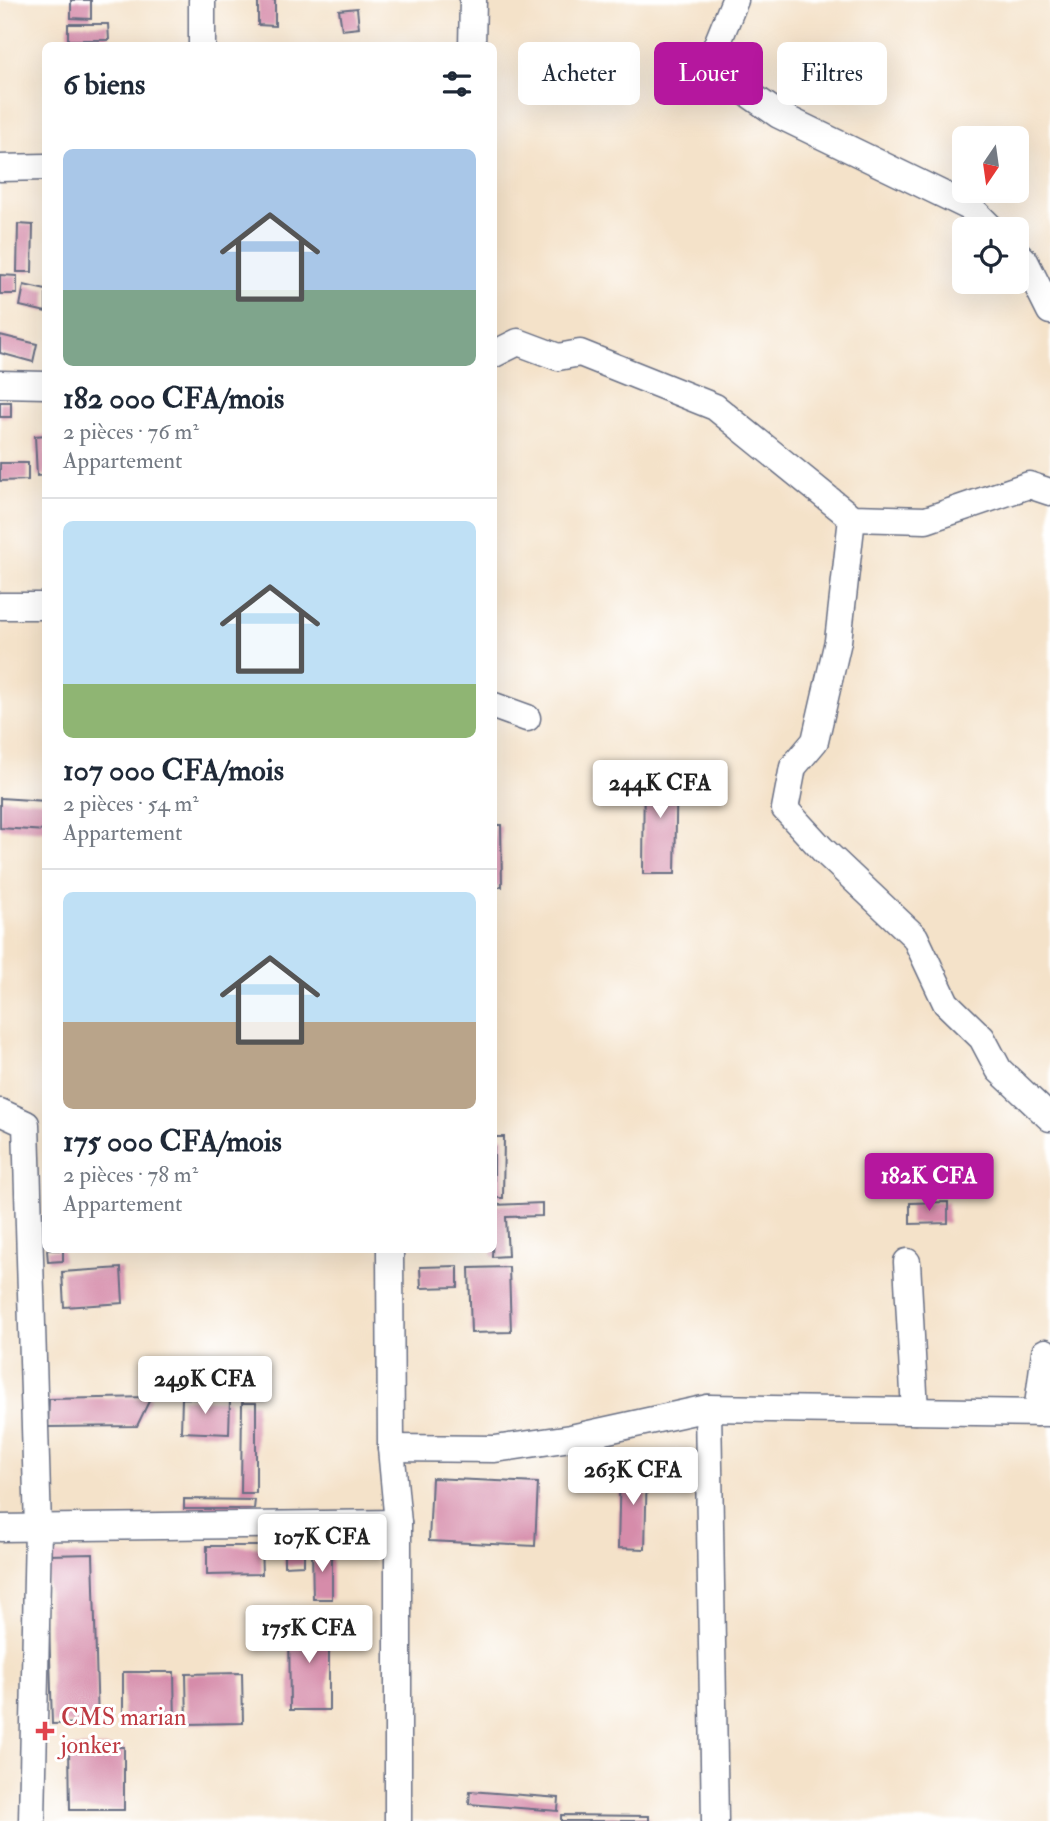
<!DOCTYPE html>
<html lang="fr">
<head>
<meta charset="utf-8">
<style>
  :root { --surface:#fff; --page:#f6f6f7; --text:#1f2937; --muted:#747a83; --line:#e0e1e3; --accent:#b5179e }
  body { margin:0; font-family:"IM FELL Double Pica",serif; background:var(--page); color:var(--text); height:100vh; display:flex; flex-direction:column; font-size:26px; white-space:nowrap }
  * { box-sizing:border-box; margin:0 }
  p { font-size:23px; color:var(--muted) }
  .icon { flex:none; width:38px; height:38px; fill:none; stroke:currentColor; stroke-width:2; stroke-linecap:round; stroke-linejoin:round }
  .map { position:relative; flex:1; overflow:hidden }
  .sheet { position:absolute; left:42px; top:42px; width:455px; height:1211px; display:flex; flex-direction:column; background:var(--surface); border-radius:10px; box-shadow:0 7px 28px #0002 }
  .sheet>* { flex:none }
  .banner { position:absolute; left:518px; top:42px; width:427px; height:63px; display:flex; gap:14px }
  .needle { width:46px; rotate:193deg }
  .fabs { position:absolute; left:952px; top:126px; display:grid; gap:14px }
  .fabs a { display:grid; place-items:center; width:77px; height:77px; border-radius:10px; background:var(--surface); box-shadow:0 7px 28px #0002; font-size:35px }
  .price { position:absolute; translate:-50% -60px; padding:0 16px; border-radius:7px; background:#fff; color:#222; font-size:23px; line-height:46px; filter:drop-shadow(0 2px 4px #0008) }
  .price::after { content:''; position:absolute; left:50%; top:42px; width:21px; height:16px; margin-left:-10px; background:inherit; clip-path:polygon(0 0,100% 0,50% 100%) }
  .price.active { background:var(--accent); color:#fff }
  ul { padding:0; list-style:none }
  li { display:grid; align-content:center; gap:14px; height:371px; padding:0 21px }
  li+li { border-top:2px solid var(--line) }
  li span { display:grid; place-items:center; height:217px; border-radius:10px; color:#555 }
  li>.icon { margin-inline-start:auto }
  span .icon { width:126px; height:126px; fill:#fffc; stroke-width:1 }
  li b { font-size:30px }
  h2 { display:flex; justify-content:space-between; align-items:center; height:84px; padding:0 21px; font-size:30px }
  .chip { padding:0 24px; border-radius:10px; background:var(--surface); box-shadow:0 7px 28px #0002; font-size:24px; line-height:63px }
  .chip.active { background:var(--accent); color:#fff }
  .map>svg:first-child { display:block }
</style>
</head>
<body>
<div class="map">
<svg width="1050" height="1821" viewBox="0 0 1050 1821">
  <rect width="100%" height="100%" fill="#fff"/>
  <filter id="ink" filterUnits="userSpaceOnUse"><feTurbulence type="fractalNoise" baseFrequency=".0143" numOctaves="2"/><feDisplacementMap in="SourceGraphic" scale="14" xChannelSelector="R" yChannelSelector="G"/><feConvolveMatrix kernelMatrix="1 2 1 2 8 2 1 2 1" color-interpolation-filters="sRGB"/></filter>
  <filter id="wash" filterUnits="userSpaceOnUse"><feTurbulence type="fractalNoise" baseFrequency=".00686" numOctaves="4" result="noise"/><feDisplacementMap in="SourceGraphic" scale="28" xChannelSelector="R" yChannelSelector="G"/><feGaussianBlur stdDeviation="1.57" result="paint"/><feColorMatrix in="noise" values="0 0 0 0 0 0 0 0 0 0 0 0 0 0 0 0 0 1.4 0 .05"/><feComposite in="paint" operator="in"/></filter>
  <g filter="url(#wash)">
    <rect width="100%" height="100%" fill="#f4e2c9"/>
    <g id="blocks">
      <g fill="#d68caa">
        <path d="M71 0H91V19L71 18Z"/>
        <path d="M258 0H275V26L258 25Z"/>
        <path d="M357 8 359 28 342 30 339 10Z"/>
        <path d="M68 24H108L109 40H68Z"/>
        <path d="M18 224 33 225 32 272H17Z"/>
        <path d="M0 275 17 276V294H0Z"/>
        <path d="M24 285 46 290V312L20 306Z"/>
        <path d="M0 335 37 344 33 362 0 353Z"/>
        <rect x="0" y="402" width="11" height="15"/>
        <path d="M46 435V475L37 476 35 436Z"/>
        <path d="M0 463H28V480L0 481Z"/>
        <path d="M644 766 677 767 675 874H643Z"/>
        <path d="M0 798 46 801V831L0 828Z"/>
        <path d="M494 825H501L502 887H494Z"/>
        <path d="M494 1137H504L503 1198H494Z"/>
        <path d="M948 1202V1223L910 1224V1203Z"/>
        <path d="M542 1203V1216L506 1217 508 1256 492 1257 494 1205Z"/>
        <path d="M47 1250H63V1261L48 1262Z"/>
        <path d="M458 1266V1287L421 1288 420 1267Z"/>
        <path d="M509 1267 511 1332 471 1333 469 1268Z"/>
        <path d="M121 1268 123 1303 64 1307 62 1272Z"/>
        <path d="M151 1397 137 1426 48 1427 49 1399Z"/>
        <path d="M182 1398 230 1400 229 1434 181 1432Z"/>
        <path d="M242 1403H256V1493H241Z"/>
        <path d="M620 1466H647L645 1549 618 1548Z"/>
        <path d="M432 1478 538 1483 535 1546 429 1541Z"/>
        <path d="M184 1499 255 1500 254 1509H184Z"/>
        <path d="M207 1546H261L262 1574 207 1575Z"/>
        <path d="M304 1546V1565L284 1566V1547Z"/>
        <path d="M312 1549H332V1599H313Z"/>
        <path d="M93 1554 98 1723 52 1724 47 1555Z"/>
        <path d="M289 1621H329V1710H290Z"/>
        <path d="M123 1672H174L175 1724H123Z"/>
        <path d="M242 1673 243 1723 187 1724 186 1674Z"/>
        <path d="M69 1747H124V1810H70Z"/>
        <path d="M470 1791 559 1798 558 1811 469 1804Z"/>
        <path d="M561 1815 649 1816V1821H561Z"/>
      </g>
    </g>
  </g>
  <g filter="url(#ink)">
    <use href="#blocks" fill-opacity="0" stroke="#676e83" stroke-width="2"/>
    <g fill="none" stroke-linecap="round" stroke-linejoin="round">
      <g stroke="#676e83" stroke-width="29">
        <g id="minor">
          <path d="M735 0 713 54 726 78 779 115 971 208 992 229"/>
          <path d="M202 46V0"/>
          <path d="M472 46 473 0"/>
          <path d="M0 168 46 167"/>
          <path d="M1017 253 1025 261 1050 311"/>
          <path d="M494 354 518 342 558 357 580 353 715 407 852 518 926 520 1029 485 1050 492"/>
          <path d="M0 384 46 385"/>
          <path d="M852 518 838 641 815 741 793 767 785 809 822 849 915 937 946 1003 982 1038 999 1070 1050 1118"/>
          <path d="M0 606H46"/>
          <path d="M494 706 527 718"/>
          <path d="M0 1112 26 1124 38 1528 32 1821"/>
          <path d="M390 1250 391 1448 398 1523V1821"/>
          <path d="M907 1262 915 1411"/>
          <path d="M708 1408 715 1821"/>
          <path d="M1037 1413 1045 1352"/>
          <path d="M391 1448 495 1449 571 1438 708 1408 1050 1413"/>
          <path d="M0 1528 398 1523"/>
        </g>
      </g>
      <use href="#minor" stroke="#fff" stroke-width="26"/>
    </g>
  </g>
  <path fill="#e0444e" stroke="#fff" stroke-width="2.5" d="M41.5 1720.5h7v7h7v7h-7v7h-7v-7h-7v-7h7z"/>
  <g text-anchor="middle" dominant-baseline="central" stroke-width="6" stroke-linejoin="round" paint-order="stroke">
    <g font-size="24" fill="#be3a42" stroke="#fff" text-anchor="start">
      <text x="61" y="1717">CMS marian<tspan x="61" dy="28">jonker</tspan></text>
    </g>
  </g>
</svg>
<div class="fabs">
<a><svg class="needle" viewBox="-14 -14 28 28"><path d="M0-13l5 13h-10z" fill="#e53935"/><path d="M0 13l5-13h-10z" fill="#747a83"/></svg></a>
<a><svg class="icon" aria-label="locate" viewBox="0 0 24 24"><circle cx="12" cy="12" r="6"/><path d="M12 2v4M12 18v4M2 12h4M18 12h4"/></svg></a>
</div>
<b class="price" style="left:660px;top:820px">244K CFA</b>
<b class="price active" style="left:929px;top:1213px">182K CFA</b>
<b class="price" style="left:205px;top:1416px">249K CFA</b>
<b class="price" style="left:633px;top:1507px">263K CFA</b>
<b class="price" style="left:322px;top:1574px">107K CFA</b>
<b class="price" style="left:309px;top:1665px">175K CFA</b>
<div class="banner">
<a class="chip">Acheter</a>
<a class="chip active">Louer</a>
<a class="chip">Filtres</a>
</div>
<section class="sheet">
<h2>6 biens<svg class="icon" aria-label="filters" viewBox="0 0 24 24"><path d="M4 7h16M4 17h16"/><circle cx="9" cy="7" r="2"/><circle cx="15" cy="17" r="2"/></svg></h2>
<ul>
<li><span style="background:linear-gradient(#a9c7e8 65%,#7fa58c 0)"><svg class="icon" aria-label="home" viewBox="0 0 24 24"><path d="M3 11l9-7 9 7M6 9v11h12V9"/></svg></span><div><b>182 000 CFA/mois</b><p>2 pièces · 76 m²</p><p>Appartement</p></div></li>
<li><span style="background:linear-gradient(#bfe0f5 75%,#8fb573 0)"><svg class="icon" aria-label="home" viewBox="0 0 24 24"><path d="M3 11l9-7 9 7M6 9v11h12V9"/></svg></span><div><b>107 000 CFA/mois</b><p>2 pièces · 54 m²</p><p>Appartement</p></div></li>
<li><span style="background:linear-gradient(#bfe0f5 60%,#b9a48a 0)"><svg class="icon" aria-label="home" viewBox="0 0 24 24"><path d="M3 11l9-7 9 7M6 9v11h12V9"/></svg></span><div><b>175 000 CFA/mois</b><p>2 pièces · 78 m²</p><p>Appartement</p></div></li>
</ul>
</section>
</div>
</body>
</html>
